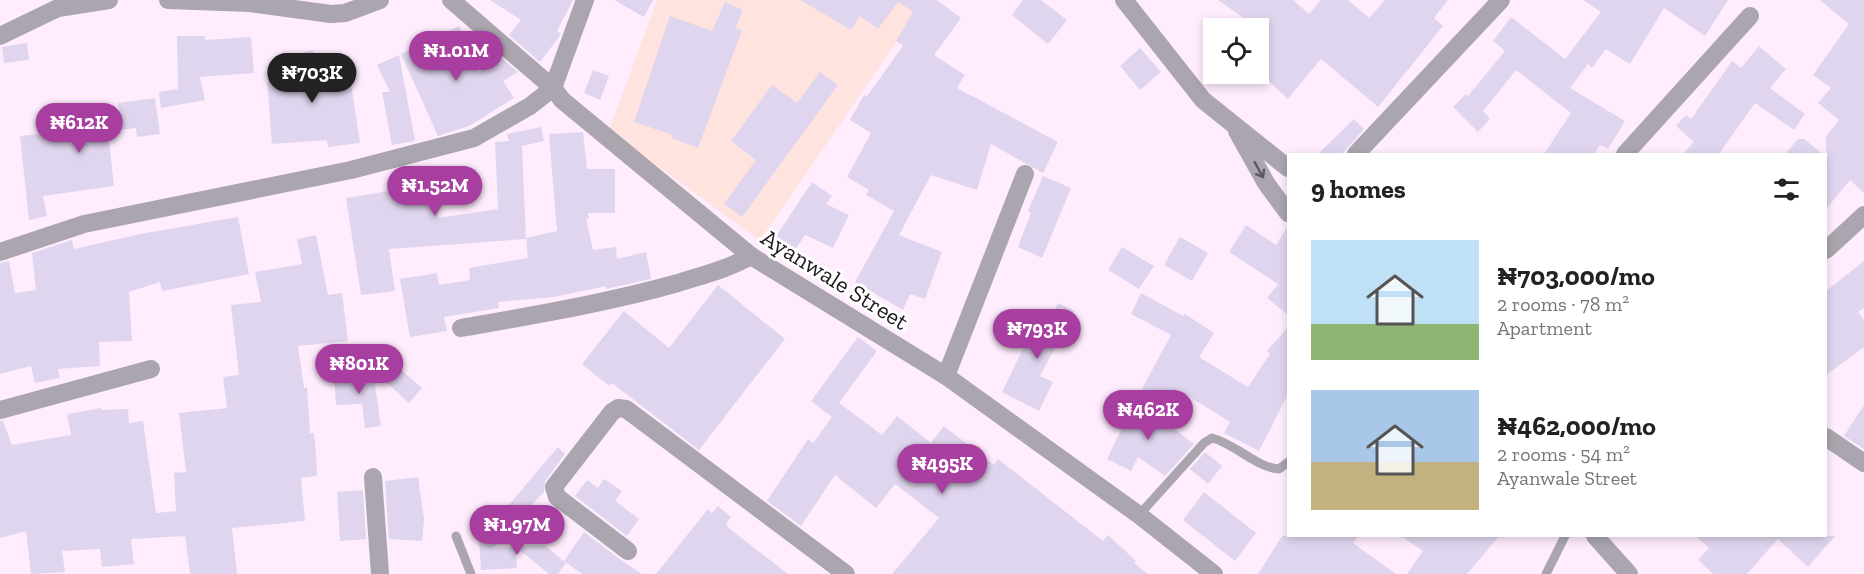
<!DOCTYPE html>
<html lang="en">
<head>
<meta charset="utf-8">
<style>
  :root { --surface:#fff; --page:#f2f2f2; --text:#222; --muted:#767676; --accent:#a83e9f }
  body { margin:0; font-family:"Zilla Slab",serif; background:var(--page); color:var(--text); height:100vh; display:flex; flex-direction:column; font-size:22px; white-space:nowrap }
  * { box-sizing:border-box; margin:0 }
  p { font-size:20px; color:var(--muted) }
  .icon { flex:none; width:33px; height:33px; fill:none; stroke:currentColor; stroke-width:2; stroke-linecap:round; stroke-linejoin:round }
  .map { position:relative; flex:1; overflow:hidden }
  .sheet { position:absolute; left:1287px; top:153px; width:540px; height:384px; display:flex; flex-direction:column; background:var(--surface); border-radius:0px; box-shadow:0 3px 9px #0003 }
  .sheet>* { flex:none }
  .fabs { position:absolute; left:1203px; top:18px; display:grid; gap:12px }
  .fabs a { display:grid; place-items:center; width:66px; height:66px; border-radius:0px; background:var(--surface); box-shadow:0 3px 9px #0003; font-size:30px }
  .price { position:absolute; translate:-50% -51px; padding:0 14px; border-radius:21px; background:var(--accent); color:#fff; font-size:20px; line-height:39px; filter:drop-shadow(0 2px 3px #0008) }
  .price::after { content:''; position:absolute; left:50%; top:36px; width:18px; height:14px; margin-left:-9px; background:inherit; clip-path:polygon(0 0,100% 0,50% 100%) }
  .price.current { background:#222; color:#fff }
  ul { padding:0; list-style:none }
  li { display:flex; align-items:center; gap:18px; height:150px; padding:0 24px }
  li span { display:grid; place-items:center; flex:none; width:168px; height:120px; border-radius:0px; color:#555 }
  li>.icon { margin-inline-start:auto }
  span .icon { width:72px; height:72px; fill:#fffc; stroke-width:1 }
  li b { font-size:26px }
  h2 { display:flex; justify-content:space-between; align-items:center; height:72px; padding:0 24px; font-size:26px }
  .map>svg:first-child { display:block }
</style>
</head>
<body>
<div class="map">
<svg width="1864" height="574" viewBox="0 0 1864 574">
  <rect width="100%" height="100%" fill="#ffedfe"/>
  <path fill="#fee3df" d="M657 0H925L760 241 609 130Z"/>
  <g fill="#e0d5ee">
    <path d="M490 0H573L557 31 561 34 559 37 540 62 509 35 521 20Z"/>
    <path d="M614 0H653L644 17Z"/>
    <path d="M800 0H937L961 18 934 55 965 75 957 88 1058 142 1043 173 991 144 977 190 931 175 899 235 942 252 925 299 910 294 903 310 855 282 894 211 866 195 869 190 847 177 871 133 850 120 864 95 867 96 903 46 896 41 913 12 898 2 878 29 860 16 851 30Z"/>
    <path d="M1023 0H1041L1067 20 1048 44 1012 15Z"/>
    <path d="M1218 0H1293L1309 14 1321 0H1348L1369 18 1385 0H1448L1434 18 1443 26 1378 107 1321 59 1288 99 1258 71V28Z"/>
    <path d="M1583 0H1728L1705 36 1664 8 1630 64 1606 49 1592 68 1588 64 1570 88 1625 121 1608 149 1600 145 1594 154H1544L1571 113 1516 70 1483 111 1490 119 1478 132 1453 107 1466 94 1468 96 1505 51 1493 41 1511 17 1565 59 1601 12Z"/>
    <path d="M1820 0H1864V193L1850 180 1826 209V136L1839 120 1818 103 1831 88 1813 75 1849 24Z"/>
    <path d="M725 2 743 10 735 28 742 30 698 148 672 138 673 135 634 122 670 16 712 31Z"/>
    <path d="M459 26 479 72 502 58 518 72 503 81 514 98 469 126 438 136 401 54Z"/>
    <path d="M177 36H205V40L251 37 254 73 200 77 205 100 161 108 159 92 178 89Z"/>
    <path d="M27 43 29 60 4 63 2 47Z"/>
    <path d="M1759 46 1786 69 1770 88 1805 114 1794 130 1755 103 1719 154H1683L1694 142 1676 126 1686 115 1691 119 1732 61 1741 68Z"/>
    <path d="M1140 48 1161 72 1140 90 1120 66Z"/>
    <path d="M313 50 319 74 349 70 360 143 328 147 327 140 272 144 267 81 285 79 280 58Z"/>
    <path d="M399 55 415 141 392 145 382 92H390L377 65Z"/>
    <path d="M593 70 609 76 600 100 584 93Z"/>
    <path d="M820 72 838 85 742 217 724 204 756 160 731 141 772 85 797 103Z"/>
    <path d="M155 98 160 134 137 137 136 128 108 131 114 186 43 196 47 216 29 220 20 136 74 130 73 120 120 115 118 103Z"/>
    <path d="M1354 119 1364 129 1342 154H1318Z"/>
    <path d="M541 127 544 141 522 146 526 239 389 249 395 291 361 295 346 198 394 190V186L435 183 438 218 498 209 495 142 509 141 507 134Z"/>
    <path d="M583 132 587 169H615V213H588L589 219H586L593 250 616 247 617 259 646 252 651 279 606 289V286L554 297 498 302 499 308 444 317 447 331 410 337 400 279 437 273 439 285 470 280 469 268 528 258 526 238 557 231 549 134Z"/>
    <path d="M1798 139H1804L1823 154H1785Z"/>
    <path d="M1043 176 1071 188 1042 258 1018 247 1031 213 1028 211Z"/>
    <path d="M812 182 832 196 826 204 849 215 833 248 805 235 794 251 775 238Z"/>
    <path d="M238 217 249 274 162 291 160 282 129 292 132 341 99 342 100 366 58 369 60 378 35 383 31 366 0 374V263L9 261 15 293 36 290 32 253 72 240 74 249 140 234Z"/>
    <path d="M1246 225 1276 245 1288 226V315L1267 298 1278 284 1229 252Z"/>
    <path d="M316 235 328 295 342 293 348 341 298 346 304 388 307 387 310 433H314L316 454 317 476 301 478 305 521 232 528 237 574H190L185 536 131 539 134 564 102 567 100 549 62 551 65 572 31 574 26 531 0 538V421H3L12 445 71 435 67 414 101 408V410L128 409 129 423 143 421 156 513 176 511 174 473 186 472 179 413 227 408 223 377 239 375 231 305 261 302 255 272 302 264 297 239Z"/>
    <path d="M1180 237 1208 253 1192 281 1164 265Z"/>
    <path d="M1122 247 1154 266 1139 289 1108 270Z"/>
    <path d="M1864 261V308L1858 312 1864 320V347L1826 375V291Z"/>
    <path d="M718 285 785 339 699 450 612 383 609 386 582 364 624 311 669 348Z"/>
    <path d="M1141 293 1183 316 1185 314 1214 333 1199 357 1248 387 1270 354 1267 351 1288 327V394L1259 451 1224 433 1230 422 1177 389 1168 403 1142 389 1171 335 1131 314Z"/>
    <path d="M1058 303 1074 311 1040 376 1053 382 1039 411 1002 392 1038 318 1048 323Z"/>
    <path d="M858 337 877 351 839 403 882 435 897 416 931 443 944 426 994 465 998 459 1103 541 1108 535 1136 561 1134 563 1148 574H892L939 518 895 484 876 508 835 475 801 526 767 501 808 439 813 443 832 417 811 401Z"/>
    <path d="M387 358 422 388 409 403 375 372Z"/>
    <path d="M373 372 381 426 365 428 362 404 336 405 334 376Z"/>
    <path d="M1137 397 1160 416 1159 418 1194 444 1165 476 1138 457 1131 471 1107 459Z"/>
    <path d="M1864 405V449L1844 436Z"/>
    <path d="M558 447 565 454 545 481 544 492 521 517 508 506Z"/>
    <path d="M1205 452 1222 466 1208 484 1190 469Z"/>
    <path d="M418 477 424 519 422 541 389 539 385 481Z"/>
    <path d="M604 479 622 491 615 501 639 519 627 536 575 496 587 480 598 488Z"/>
    <path d="M363 490 366 539 340 541 337 492Z"/>
    <path d="M1204 492 1256 533 1235 561 1183 520Z"/>
    <path d="M718 506 731 517 726 524 730 529 788 574H656L708 509 712 513Z"/>
    <path d="M584 532 621 560 642 574H582L564 561Z"/>
    <path d="M1282 536H1358L1353 543 1396 574H1258Z"/>
    <path d="M1401 536H1499L1467 574H1407L1423 551Z"/>
    <path d="M1696 536H1835L1808 567 1778 539 1747 574H1713L1698 560 1709 548Z"/>
    <path d="M503 537 493 548 544 545 566 563 558 574H549L516 547 517 568 481 570 479 538Z"/>
  </g>
  <g fill="none" stroke-linecap="round" stroke-linejoin="round">
    <g stroke="#aba5af" stroke-width="9">
      <path d="M1139 515 1204 443 1212 438C1236 444 1255 467 1279 469L1288 462"/>
      <path d="M456 536 471 574"/>
      <path d="M1546 574 1565 536"/>
    </g>
    <g stroke="#aba5af" stroke-width="18">
      <path d="M168 0 250 3 331 14 345 13 380 0"/>
      <path d="M451 0 553 88 562 100 751 256 946 376 1139 515 1214 574"/>
      <path d="M1124 0 1203 100 1288 168"/>
      <path d="M0 36 58 8 109 0"/>
      <path d="M1237 131 1266 183 1288 213"/>
      <path d="M1356 154 1501 0"/>
      <path d="M1625 154 1750 16"/>
      <path d="M1826 250 1864 215"/>
      <path d="M0 252 84 224 351 170 474 138 530 106 553 88 585 0"/>
      <path d="M461 328C534 315 607 303 678 283 703 275 728 269 751 256"/>
      <path d="M946 376 1025 174"/>
      <path d="M0 410 151 369"/>
      <path d="M1826 437 1864 463"/>
      <path d="M373 477 380 574"/>
      <path d="M1595 536 1629 574"/>
      <path d="M628 551 557 497 554 487 612 412 618 408 626 409 846 574"/>
    </g>
  </g>
  <defs><path id="oneway-shaft" d="M-6 0H5M1.5-3L5.5 0L1.5 3" fill="none" stroke-width="1.6" stroke-linecap="round" stroke-linejoin="round" transform="scale(1.5)"/></defs>
  <use stroke="#5f5860" href="#oneway-shaft" transform="translate(1259 170) rotate(61)"/>
  <g text-anchor="middle" dominant-baseline="central" stroke-width="6" stroke-linejoin="round" paint-order="stroke">
    <g font-size="24" fill="#201920" stroke="#fff">
      <text transform="translate(835 279) rotate(32)">Ayanwale Street</text>
    </g>
  </g>
</svg>
<div class="fabs">
<a><svg class="icon" aria-label="locate" viewBox="0 0 24 24"><circle cx="12" cy="12" r="6"/><path d="M12 2v4M12 18v4M2 12h4M18 12h4"/></svg></a>
</div>
<b class="price" style="left:456px;top:82px">₦1.01M</b>
<b class="price current" style="left:312px;top:104px">₦703K</b>
<b class="price" style="left:79px;top:154px">₦612K</b>
<b class="price" style="left:435px;top:217px">₦1.52M</b>
<b class="price" style="left:1037px;top:360px">₦793K</b>
<b class="price" style="left:359px;top:395px">₦801K</b>
<b class="price" style="left:1148px;top:441px">₦462K</b>
<b class="price" style="left:942px;top:495px">₦495K</b>
<b class="price" style="left:517px;top:556px">₦1.97M</b>
<section class="sheet">
<h2>9 homes<svg class="icon" aria-label="filters" viewBox="0 0 24 24"><path d="M4 7h16M4 17h16"/><circle cx="9" cy="7" r="2"/><circle cx="15" cy="17" r="2"/></svg></h2>
<ul>
<li><span style="background:linear-gradient(#bfe0f5 70%,#8fb573 0)"><svg class="icon" aria-label="home" viewBox="0 0 24 24"><path d="M3 11l9-7 9 7M6 9v11h12V9"/></svg></span><div><b>₦703,000/mo</b><p>2 rooms · 78 m²</p><p>Apartment</p></div></li>
<li><span style="background:linear-gradient(#a9c7e8 60%,#c2b280 0)"><svg class="icon" aria-label="home" viewBox="0 0 24 24"><path d="M3 11l9-7 9 7M6 9v11h12V9"/></svg></span><div><b>₦462,000/mo</b><p>2 rooms · 54 m²</p><p>Ayanwale Street</p></div></li>
</ul>
</section>
</div>
</body>
</html>
